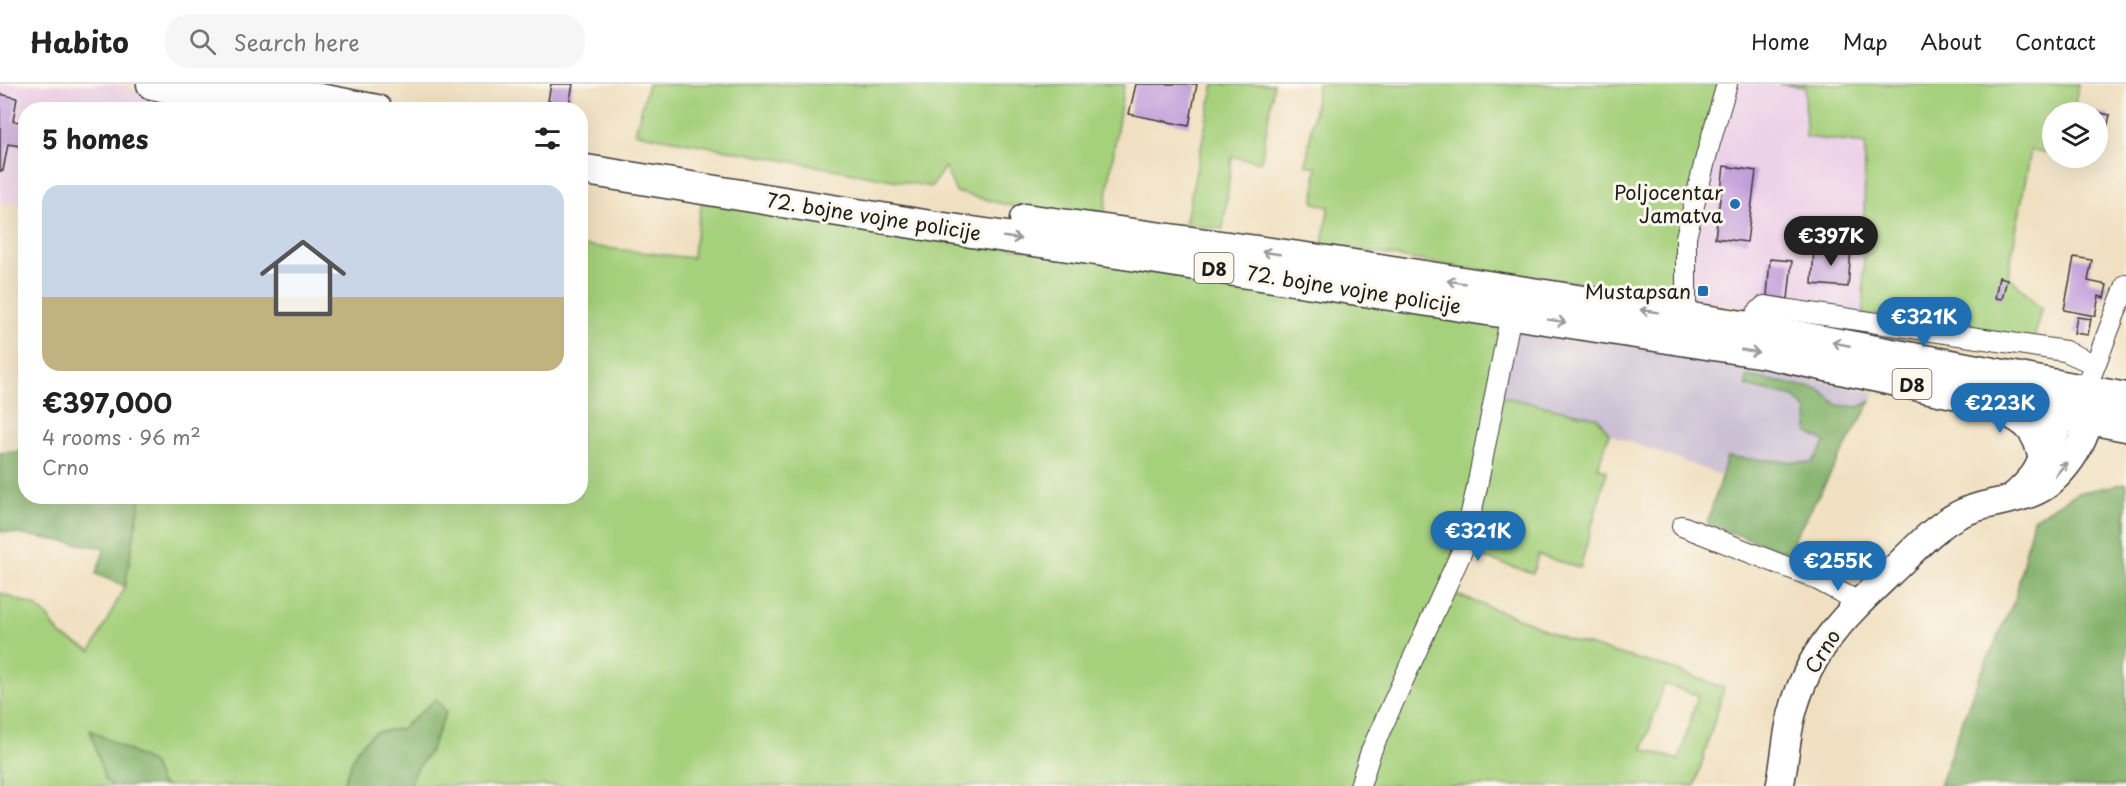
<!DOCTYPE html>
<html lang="en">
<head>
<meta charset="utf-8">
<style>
  :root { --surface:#fff; --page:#f6f6f6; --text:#222; --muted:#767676; --line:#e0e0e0; --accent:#1f6fb2 }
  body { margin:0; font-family:"Playpen Sans",sans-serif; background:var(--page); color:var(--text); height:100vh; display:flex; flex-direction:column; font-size:22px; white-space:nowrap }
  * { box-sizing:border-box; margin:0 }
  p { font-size:20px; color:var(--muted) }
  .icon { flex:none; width:33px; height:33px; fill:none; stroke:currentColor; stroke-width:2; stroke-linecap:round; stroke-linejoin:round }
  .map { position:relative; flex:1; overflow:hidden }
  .side { position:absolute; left:18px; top:18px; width:570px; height:402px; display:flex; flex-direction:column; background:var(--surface); border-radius:24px; box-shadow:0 6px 24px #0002 }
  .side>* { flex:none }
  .tools { position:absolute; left:2042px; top:18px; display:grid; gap:12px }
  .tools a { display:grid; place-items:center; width:66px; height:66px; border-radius:50%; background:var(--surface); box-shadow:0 6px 24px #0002; font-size:30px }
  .price { position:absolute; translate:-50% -51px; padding:0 14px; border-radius:21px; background:var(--accent); color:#fff; font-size:20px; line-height:39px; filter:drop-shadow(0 2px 3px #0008) }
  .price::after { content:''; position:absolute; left:50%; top:36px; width:18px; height:14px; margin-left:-9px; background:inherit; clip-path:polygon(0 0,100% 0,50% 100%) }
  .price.selected { background:#222; color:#fff }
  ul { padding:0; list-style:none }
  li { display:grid; align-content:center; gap:12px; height:318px; padding:0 24px }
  li span { display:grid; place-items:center; height:186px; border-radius:18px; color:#555 }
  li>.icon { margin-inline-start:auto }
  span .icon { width:108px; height:108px; fill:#fffc; stroke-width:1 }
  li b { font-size:26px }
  h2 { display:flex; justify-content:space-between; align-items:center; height:72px; padding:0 24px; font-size:26px }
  header { display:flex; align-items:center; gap:36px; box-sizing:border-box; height:84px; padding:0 30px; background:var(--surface); border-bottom:2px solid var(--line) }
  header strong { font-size:28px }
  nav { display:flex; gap:33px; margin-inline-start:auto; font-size:21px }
  .search { width:420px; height:54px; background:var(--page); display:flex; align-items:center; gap:15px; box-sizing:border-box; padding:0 21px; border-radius:24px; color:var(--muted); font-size:22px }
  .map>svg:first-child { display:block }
</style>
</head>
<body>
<header>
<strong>Habito</strong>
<div class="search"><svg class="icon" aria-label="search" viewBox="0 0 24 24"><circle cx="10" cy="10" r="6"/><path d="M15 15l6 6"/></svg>Search here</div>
<nav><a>Home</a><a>Map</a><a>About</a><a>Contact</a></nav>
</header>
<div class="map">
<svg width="2126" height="702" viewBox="0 0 2126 702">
  <rect width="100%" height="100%" fill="#fbf7ec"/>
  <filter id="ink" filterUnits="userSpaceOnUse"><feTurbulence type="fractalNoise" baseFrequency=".0167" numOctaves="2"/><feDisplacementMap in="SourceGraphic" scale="12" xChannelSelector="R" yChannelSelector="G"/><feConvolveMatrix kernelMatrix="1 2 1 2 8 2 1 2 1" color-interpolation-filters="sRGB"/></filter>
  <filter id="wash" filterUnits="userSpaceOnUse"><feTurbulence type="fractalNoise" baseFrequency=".008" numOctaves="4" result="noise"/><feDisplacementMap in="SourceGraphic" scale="24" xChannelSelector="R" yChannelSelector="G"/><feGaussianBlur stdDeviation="1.35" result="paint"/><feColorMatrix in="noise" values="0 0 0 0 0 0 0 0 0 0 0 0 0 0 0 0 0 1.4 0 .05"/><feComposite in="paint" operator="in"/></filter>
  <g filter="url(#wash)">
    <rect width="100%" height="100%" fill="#f0e0c1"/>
    <g fill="#edd1e9">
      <path d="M0 0H111L212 25 26 26 25 119H0Z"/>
      <path d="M1727 0H1780L1805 3 1865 59 1863 231 1686 217V153Z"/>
    </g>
    <path fill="#ccbfd4" d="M1510 238 1715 273 1875 309 1835 382 1727 373 1720 391 1609 350 1598 334 1495 311Z"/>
    <g fill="#a5d07c" stroke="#60764c" stroke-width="1.5" fill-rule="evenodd">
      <path d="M648 0H1124L1102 145 956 108 945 83 931 103 635 49Z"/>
      <path d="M1214 0H1274L1261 78 1232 73 1223 145 1185 141Z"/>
      <path d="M1318 0H1727L1707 70 1687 199 1660 209 1470 185 1322 160 1329 122 1314 119 1316 83 1306 81Z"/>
      <path d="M1780 0H2078L2074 28H2052V69L2031 66 2008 191 2041 225 2034 256 1914 232 1863 231 1865 60 1806 53 1805 3Z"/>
      <path d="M702 117 1510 238 1495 311 1598 334 1609 350 1598 383 1607 387 1580 484 1538 471 1533 489 1462 467 1446 507 1526 537 1566 555 1669 584 1724 604 1695 702H410L414 689 430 667 446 628 436 615 401 645 375 648 357 665 342 702H166L160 698 152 679 91 647 105 696 113 702H0V509L35 522 48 533 60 551 91 567 125 502 141 413 580 412 581 161 692 174ZM1664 600 1698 611 1679 676 1643 665Z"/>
    </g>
    <g fill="#84b26c" stroke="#506744" stroke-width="1.5">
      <path d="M1747 292 1819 305 1838 321 1859 323 1871 317 1787 468 1707 440 1727 373 1812 379 1826 358 1808 349 1807 327 1794 313 1746 302Z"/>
      <path d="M25 367 26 412 141 413 125 502 96 490 105 464 0 447V369Z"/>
      <path d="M2126 399V702H1939L1974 605 2015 515 2033 435 2077 409Z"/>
      <path d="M436 615 446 628 430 667 414 689 410 702H342L357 665 375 648 401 645Z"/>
      <path d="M90 646 152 679 160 698 166 702H113L105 696Z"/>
    </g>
    <g id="blocks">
      <g fill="#c29dda">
        <path d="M551 0H573L569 21 548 17Z"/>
        <path d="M1136 0H1197L1189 42 1129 30Z"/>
        <path d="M0 10 17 14 13 37 26 39V63L8 60 3 87H0Z"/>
        <path d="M2097 28 2110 31 2104 57 2097 55Z"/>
        <path d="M1724 82 1756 87 1747 158 1715 154Z"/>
        <path d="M1814 163 1851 166 1848 203 1812 200Z"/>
        <path d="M2074 173 2092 176 2088 197 2107 201 2104 214 2099 212 2095 232 2064 226Z"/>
        <path d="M1770 175 1792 177 1788 215 1767 212Z"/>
        <path d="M1999 193 2007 195 2002 215 1995 214Z"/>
        <path d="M2077 233 2091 235 2088 251 2074 249Z"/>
      </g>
    </g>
  </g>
  <g filter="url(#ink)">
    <use href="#blocks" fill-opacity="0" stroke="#3c3935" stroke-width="1.5"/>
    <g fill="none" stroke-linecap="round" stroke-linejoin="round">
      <g stroke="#3c3935" stroke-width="22">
        <g id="street">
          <path d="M1686 233V153L1707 69 1727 0"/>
          <path d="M1749 243 1757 229 1764 222 2065 267 2094 280"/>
          <path d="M2091 292 2126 201"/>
          <path d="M1682 442 1810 492 1859 518"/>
          <path d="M1360 702 1371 667 1462 467 1476 408 1511 230"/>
        </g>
      </g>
      <g stroke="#3c3935" stroke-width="30">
        <g id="secondary">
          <path d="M1989 320C2019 335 2036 339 2042 375"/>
          <path d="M1780 702C1785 678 1786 653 1792 630 1809 565 1845 532 1892 487 1913 467 1933 444 1958 431 1985 416 2023 419 2048 400 2072 381 2102 334 2085 305 2061 327 2052 358 2037 386 2031 397 2021 405 2012 414"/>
        </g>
      </g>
      <g stroke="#3c3935" stroke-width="33">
        <g id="primary">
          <path d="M152 0 266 26"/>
          <path d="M242 0 377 26"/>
          <path d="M580 85 937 143 1151 174 1765 269 1977 314 2126 342"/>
          <path d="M1025 135 1328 177 1749 243 2126 314"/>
        </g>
      </g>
      <use href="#street" stroke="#fff" stroke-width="20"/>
      <use href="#secondary" stroke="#fff" stroke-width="27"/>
      <use href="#primary" stroke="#fff" stroke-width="30"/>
    </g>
    <defs><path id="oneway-shaft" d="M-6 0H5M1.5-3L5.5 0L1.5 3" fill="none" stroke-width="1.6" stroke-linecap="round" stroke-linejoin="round" transform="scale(1.5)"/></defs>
    <g stroke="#999">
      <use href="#oneway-shaft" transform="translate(1012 154) rotate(8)"/>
      <use href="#oneway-shaft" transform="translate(1271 169) rotate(-172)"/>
      <use href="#oneway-shaft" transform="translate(1456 198) rotate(-171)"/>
      <use href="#oneway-shaft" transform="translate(1649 227) rotate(-172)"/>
      <use href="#oneway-shaft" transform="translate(1557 237) rotate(9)"/>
      <use href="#oneway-shaft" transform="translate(1841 260) rotate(-169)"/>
      <use href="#oneway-shaft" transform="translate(1750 267) rotate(9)"/>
      <use href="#oneway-shaft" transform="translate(2061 385) rotate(-50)"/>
    </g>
  </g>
  <g fill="#1f6fb2" stroke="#fbf7ec" stroke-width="2">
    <circle cx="1735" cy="120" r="6"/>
    <rect x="1697" y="201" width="12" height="12" rx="3"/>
  </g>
  <g text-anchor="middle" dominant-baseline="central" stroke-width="6" stroke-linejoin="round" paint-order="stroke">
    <g fill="#fbf7ec" stroke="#5f5e5a" stroke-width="1.5">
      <rect x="1194.5" y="169" width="39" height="30" rx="4.5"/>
      <rect x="1892.5" y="285" width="39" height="30" rx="4.5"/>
    </g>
    <g font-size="18" font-weight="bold" fill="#1c1c1c">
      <text x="1214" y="184">D8</text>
      <text x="1912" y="300">D8</text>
    </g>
    <g font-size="20" fill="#1c1c1c" stroke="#fbf7ec" text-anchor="end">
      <text x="1723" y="108">Poljocentar<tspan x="1723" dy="23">Jamatva</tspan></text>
      <text x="1691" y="207">Mustapsan</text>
    </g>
    <g font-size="20" fill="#1c1c1c" stroke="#fbf7ec">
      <text transform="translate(874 132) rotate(9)">72. bojne vojne policije</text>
      <text transform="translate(1354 205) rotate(9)">72. bojne vojne policije</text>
      <text transform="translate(1822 567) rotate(-58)">Crno</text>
    </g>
  </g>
</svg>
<div class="tools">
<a><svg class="icon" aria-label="layers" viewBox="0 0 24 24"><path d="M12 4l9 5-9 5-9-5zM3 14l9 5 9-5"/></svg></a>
</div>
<b class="price selected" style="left:1831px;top:183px">€397K</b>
<b class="price" style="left:1924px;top:264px">€321K</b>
<b class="price" style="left:2000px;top:350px">€223K</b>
<b class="price" style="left:1478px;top:478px">€321K</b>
<b class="price" style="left:1838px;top:508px">€255K</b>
<section class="side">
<h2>5 homes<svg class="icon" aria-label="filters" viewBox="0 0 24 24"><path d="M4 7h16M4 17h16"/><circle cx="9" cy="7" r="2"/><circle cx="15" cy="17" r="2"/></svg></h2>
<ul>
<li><span style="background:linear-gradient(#c9d6e8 60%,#c2b280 0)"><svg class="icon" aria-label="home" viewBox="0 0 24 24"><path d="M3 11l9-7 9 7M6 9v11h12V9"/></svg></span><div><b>€397,000</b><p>4 rooms · 96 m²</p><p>Crno</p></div></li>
</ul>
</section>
</div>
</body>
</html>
